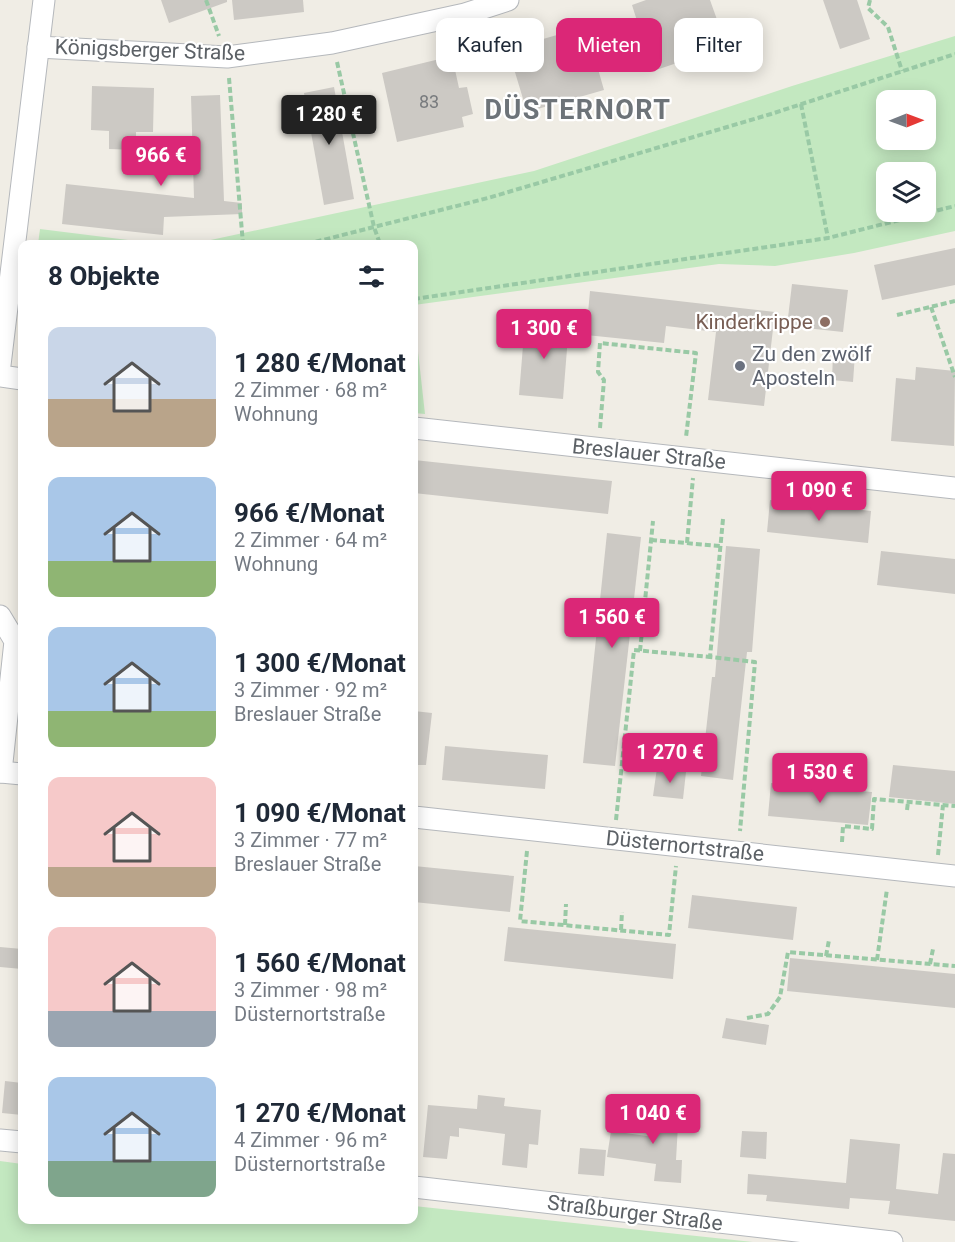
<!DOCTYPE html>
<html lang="de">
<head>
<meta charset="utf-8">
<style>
  :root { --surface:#fff; --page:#f2f2f3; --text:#1f2937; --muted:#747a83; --accent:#db2777 }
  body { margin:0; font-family:Roboto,sans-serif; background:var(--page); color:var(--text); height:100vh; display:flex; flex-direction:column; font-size:22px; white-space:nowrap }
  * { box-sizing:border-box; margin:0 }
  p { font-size:20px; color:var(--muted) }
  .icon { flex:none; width:33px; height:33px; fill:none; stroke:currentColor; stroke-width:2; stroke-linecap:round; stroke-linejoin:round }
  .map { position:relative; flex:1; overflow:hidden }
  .side { position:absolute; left:18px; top:240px; width:400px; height:984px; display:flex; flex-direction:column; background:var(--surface); border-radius:12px; box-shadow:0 3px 15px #0003 }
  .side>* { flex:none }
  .top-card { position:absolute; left:436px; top:18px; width:428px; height:54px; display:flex; gap:12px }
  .needle { width:39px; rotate:89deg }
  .fabs { position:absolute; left:876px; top:90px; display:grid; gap:12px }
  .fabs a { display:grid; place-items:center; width:60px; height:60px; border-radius:12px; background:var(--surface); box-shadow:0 3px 15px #0003; font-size:30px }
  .price { position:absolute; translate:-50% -51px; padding:0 14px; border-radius:6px; background:var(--accent); color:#fff; font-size:20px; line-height:39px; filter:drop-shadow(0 2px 3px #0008) }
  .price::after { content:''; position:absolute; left:50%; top:36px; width:18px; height:14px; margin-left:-9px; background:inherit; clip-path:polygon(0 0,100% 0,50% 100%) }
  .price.active { background:#222; color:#fff }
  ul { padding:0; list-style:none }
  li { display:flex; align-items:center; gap:18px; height:150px; padding:0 30px }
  li span { display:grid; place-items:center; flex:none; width:168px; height:120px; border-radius:12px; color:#555 }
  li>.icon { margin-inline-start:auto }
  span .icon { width:72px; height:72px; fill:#fffc; stroke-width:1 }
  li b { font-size:26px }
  h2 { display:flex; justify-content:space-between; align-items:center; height:72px; padding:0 30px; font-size:26px }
  .chip { padding:0 21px; border-radius:12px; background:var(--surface); box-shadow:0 3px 15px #0003; font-size:21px; line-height:54px }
  .chip.active { background:var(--accent); color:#fff }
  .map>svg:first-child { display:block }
</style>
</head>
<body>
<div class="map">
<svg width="955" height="1242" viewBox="0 0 955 1242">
  <rect width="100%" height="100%" fill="#f0ede5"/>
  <g fill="#c3e8c0" fill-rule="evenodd">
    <path d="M955 36V231L854 253 775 266 719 264 414 305V244H192L534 171 792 86ZM886 100H926V140H886ZM886 172H926V212H886Z"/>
    <path d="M40 229 160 244H38Z"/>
    <path d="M414 316 425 414 414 413Z"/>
    <path d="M0 1161 22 1164V1220H414V1206L753 1242H0Z"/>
  </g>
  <g fill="#ccc9c4">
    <path d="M161 0H227V2L169 23Z"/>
    <path d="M232 0H303L304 12 234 20Z"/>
    <path d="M646 0H710L720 28 725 26 731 45 653 71 632 5Z"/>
    <path d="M823 0H857L870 39 840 49Z"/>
    <path d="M578 29 591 72 598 69 604 90 527 112 508 49Z"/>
    <path d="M452 56 459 88 467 87 473 114 462 117 464 127 397 142 382 73Z"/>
    <path d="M92 86 154 88 153 132H136V150L109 149V131L91 130Z"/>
    <path d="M334 87 354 199 324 205 304 93Z"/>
    <path d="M220 95 224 201 242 203V214L164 217 163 235 62 224 66 184 194 198 191 96Z"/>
    <path d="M955 248V285L882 300 874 265Z"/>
    <path d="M792 284 848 290 843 332 787 326Z"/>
    <path d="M590 291 775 312 764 406 708 400 716 332 666 326 664 343 586 335Z"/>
    <path d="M525 321 569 324 563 399 519 395Z"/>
    <path d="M833 353 855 354 853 382 832 380Z"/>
    <path d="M916 367 955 371 954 446 891 441 896 378 915 380Z"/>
    <path d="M414 460 612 481 608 514 414 493Z"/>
    <path d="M770 500 871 511 868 543 767 532Z"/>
    <path d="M607 533 641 537 615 766 583 763Z"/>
    <path d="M726 546 760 549 752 652H747L733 780 701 776 712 677H715Z"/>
    <path d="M881 551 955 559V594L877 585Z"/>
    <path d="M414 711 432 713 426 765H414Z"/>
    <path d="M445 746 548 755 545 789 442 780Z"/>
    <path d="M893 765 955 771V804L889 797Z"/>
    <path d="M657 768 686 772 683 799 653 796Z"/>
    <path d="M771 783 872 792 868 825 768 816Z"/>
    <path d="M414 866 514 876 510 912 414 902Z"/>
    <path d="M692 895 797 907 793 940 688 928Z"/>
    <path d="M508 927 676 944 673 979 504 961Z"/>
    <path d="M0 947 22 949V969L0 967Z"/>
    <path d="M790 958 955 974V1008L787 991Z"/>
    <path d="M726 1018 769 1025 766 1045 722 1038Z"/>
    <path d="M5 1081 22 1083V1115L2 1113Z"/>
    <path d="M478 1095 505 1098 504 1106 541 1110 538 1145 529 1144 527 1168 502 1165 505 1134 459 1128V1137L450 1136 447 1159 423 1157 428 1105 477 1109Z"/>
    <path d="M657 1105 684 1108 682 1125H678L676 1160H682L681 1183 654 1181 656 1164 607 1157 611 1131 654 1137Z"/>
    <path d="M742 1131 767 1132 766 1159 740 1157Z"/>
    <path d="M850 1139 900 1144 896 1189 938 1194 943 1153 955 1154V1221L888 1214 890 1201 850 1198 849 1209 766 1201 767 1195 747 1194 748 1174 846 1183Z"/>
    <path d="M580 1148 606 1150 604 1176 578 1174Z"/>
  </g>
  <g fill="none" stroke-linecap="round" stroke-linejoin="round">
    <g stroke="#b5b8bc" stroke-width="23">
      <g id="minor">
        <path d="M38 47 227 57 332 43 465 14 508 0"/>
        <path d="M0 365 44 0"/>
        <path d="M0 376 22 379"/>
        <path d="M414 428 955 488"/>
        <path d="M0 616 15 641 1 772"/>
        <path d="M0 772 22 774"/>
        <path d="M414 817 955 876"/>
        <path d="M0 1140 22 1142"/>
        <path d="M414 1187 892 1242"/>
      </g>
    </g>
    <g stroke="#99c9a5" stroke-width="4" stroke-dasharray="6 3" stroke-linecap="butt">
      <path d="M206 0 219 36"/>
      <path d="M870 0 868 8 888 27 902 71"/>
      <path d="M337 62 374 227 380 244"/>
      <path d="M229 78 243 244"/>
      <path d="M801 104 828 238"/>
      <path d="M307 244 488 198 771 114 955 54"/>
      <path d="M414 299 828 238 955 206"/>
      <path d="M931 307 955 377"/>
      <path d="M897 315 955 301"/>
      <path d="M600 428 604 380 598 372 600 343 696 353 686 437"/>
      <path d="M723 519 710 657 755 662 740 831"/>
      <path d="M651 540 720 546"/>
      <path d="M687 543 693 478"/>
      <path d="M640 651 653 521"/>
      <path d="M907 810 908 802"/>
      <path d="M616 820 634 650 710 657"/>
      <path d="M842 842 843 826 872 829 874 799 955 806"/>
      <path d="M527 851 520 921 669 935 676 866"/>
      <path d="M938 855 943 805"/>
      <path d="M565 925 566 904"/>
      <path d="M621 930 622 912"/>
      <path d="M826 956 829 940"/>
      <path d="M877 960 887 889"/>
      <path d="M930 964 933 949"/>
      <path d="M747 1018 768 1014 780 997 788 952 955 966"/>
    </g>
    <use href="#minor" stroke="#fff" stroke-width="21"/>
  </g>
  <circle fill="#8d6e63" stroke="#fff" stroke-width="2" cx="825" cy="322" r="6"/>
  <circle fill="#6b7280" stroke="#fff" stroke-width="2" cx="740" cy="366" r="6"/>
  <g text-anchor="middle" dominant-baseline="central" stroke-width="4.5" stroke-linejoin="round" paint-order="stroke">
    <g font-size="18" fill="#787b7e">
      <text x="429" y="101">83</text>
    </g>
    <g font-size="21" fill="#5c6166" stroke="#fff">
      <text transform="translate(150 50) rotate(2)">Königsberger Straße</text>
      <text transform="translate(649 454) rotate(6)">Breslauer Straße</text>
      <text transform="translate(685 846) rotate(6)">Düsternortstraße</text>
      <text transform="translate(635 1213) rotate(7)">Straßburger Straße</text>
    </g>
    <g font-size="21" fill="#785e54" stroke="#fff" text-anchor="end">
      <text x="813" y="322">Kinderkrippe</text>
    </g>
    <g font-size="21" fill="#5b616d" stroke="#fff" text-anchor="start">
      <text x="752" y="354">Zu den zwölf<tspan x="752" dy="24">Aposteln</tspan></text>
    </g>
    <g font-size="27" font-weight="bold" letter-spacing="1.5" fill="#6d7378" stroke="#fff">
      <text x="578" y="110">DÜSTERNORT</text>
    </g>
  </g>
</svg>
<div class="fabs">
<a><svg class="needle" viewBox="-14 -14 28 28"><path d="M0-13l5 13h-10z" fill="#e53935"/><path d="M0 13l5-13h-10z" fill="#747a83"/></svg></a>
<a><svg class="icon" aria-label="layers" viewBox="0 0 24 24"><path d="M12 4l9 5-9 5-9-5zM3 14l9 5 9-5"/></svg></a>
</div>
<b class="price active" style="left:329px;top:146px">1 280 €</b>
<b class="price" style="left:161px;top:187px">966 €</b>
<b class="price" style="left:544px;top:360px">1 300 €</b>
<b class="price" style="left:819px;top:522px">1 090 €</b>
<b class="price" style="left:612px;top:649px">1 560 €</b>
<b class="price" style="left:670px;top:784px">1 270 €</b>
<b class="price" style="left:820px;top:804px">1 530 €</b>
<b class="price" style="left:653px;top:1145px">1 040 €</b>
<div class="top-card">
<a class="chip">Kaufen</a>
<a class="chip active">Mieten</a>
<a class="chip">Filter</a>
</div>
<section class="side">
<h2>8 Objekte<svg class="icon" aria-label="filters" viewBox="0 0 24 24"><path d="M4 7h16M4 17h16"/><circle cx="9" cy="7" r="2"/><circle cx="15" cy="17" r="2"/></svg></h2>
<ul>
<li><span style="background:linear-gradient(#c9d6e8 60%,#b9a48a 0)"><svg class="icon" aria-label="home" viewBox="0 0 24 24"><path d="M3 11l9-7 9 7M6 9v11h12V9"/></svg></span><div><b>1 280 €/Monat</b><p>2 Zimmer · 68 m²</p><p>Wohnung</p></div></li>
<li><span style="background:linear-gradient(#a9c7e8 70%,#8fb573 0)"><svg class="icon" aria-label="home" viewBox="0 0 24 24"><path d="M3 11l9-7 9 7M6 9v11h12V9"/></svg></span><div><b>966 €/Monat</b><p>2 Zimmer · 64 m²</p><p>Wohnung</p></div></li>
<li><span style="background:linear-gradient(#a9c7e8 70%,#8fb573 0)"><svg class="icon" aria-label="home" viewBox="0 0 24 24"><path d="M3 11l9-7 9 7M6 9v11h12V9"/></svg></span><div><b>1 300 €/Monat</b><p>3 Zimmer · 92 m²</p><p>Breslauer Straße</p></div></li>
<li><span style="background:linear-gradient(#f6c9c9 75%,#b9a48a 0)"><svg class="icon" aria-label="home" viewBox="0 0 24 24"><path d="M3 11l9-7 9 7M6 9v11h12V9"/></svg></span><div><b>1 090 €/Monat</b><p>3 Zimmer · 77 m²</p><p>Breslauer Straße</p></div></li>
<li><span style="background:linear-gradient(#f6c9c9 70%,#9aa5b1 0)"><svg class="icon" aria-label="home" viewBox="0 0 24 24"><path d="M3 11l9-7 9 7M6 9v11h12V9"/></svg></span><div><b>1 560 €/Monat</b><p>3 Zimmer · 98 m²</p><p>Düsternortstraße</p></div></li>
<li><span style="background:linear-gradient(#a9c7e8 70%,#7fa58c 0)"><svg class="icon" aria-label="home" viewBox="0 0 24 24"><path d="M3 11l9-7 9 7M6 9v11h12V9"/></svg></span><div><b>1 270 €/Monat</b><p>4 Zimmer · 96 m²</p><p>Düsternortstraße</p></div></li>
</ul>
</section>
</div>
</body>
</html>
